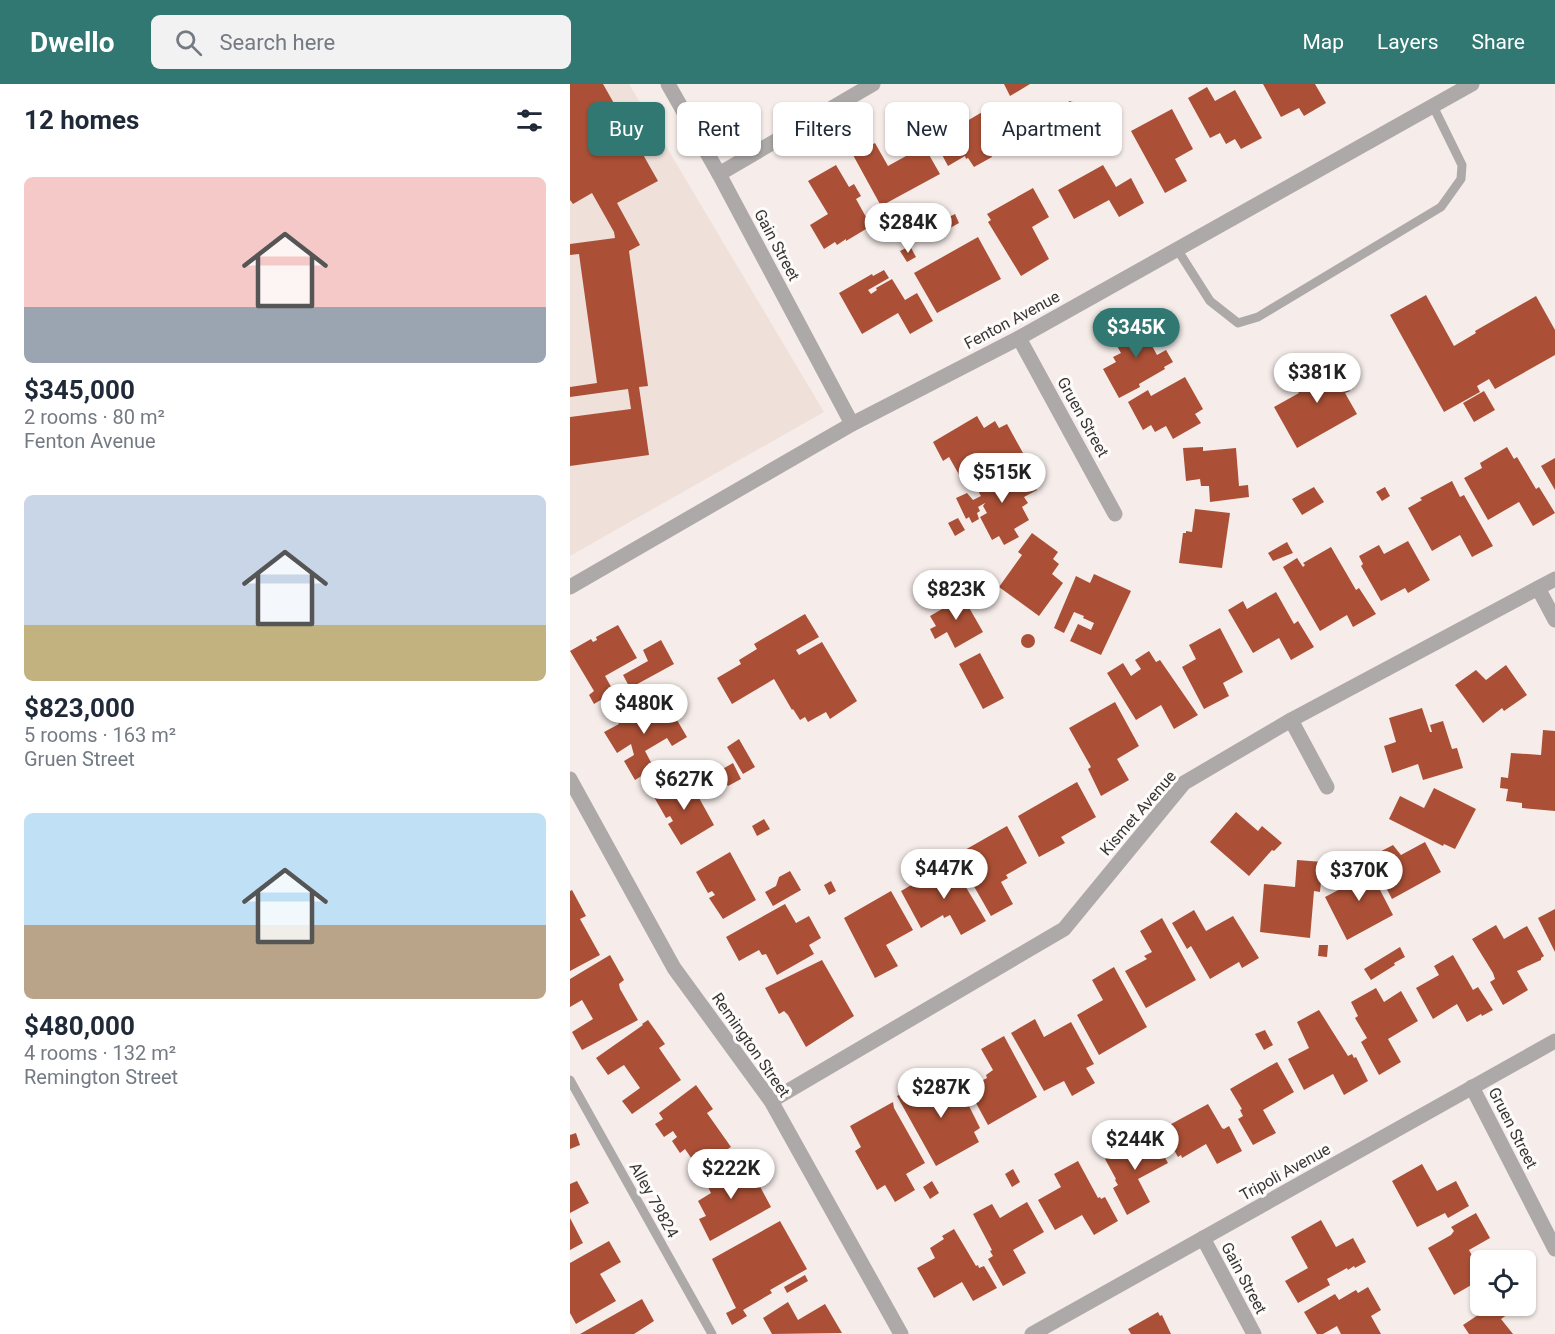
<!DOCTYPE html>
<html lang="en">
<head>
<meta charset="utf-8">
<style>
  :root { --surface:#fff; --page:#f2f2f3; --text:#1f2937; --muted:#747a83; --accent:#307871 }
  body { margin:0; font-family:Roboto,sans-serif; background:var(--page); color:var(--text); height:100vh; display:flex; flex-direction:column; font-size:22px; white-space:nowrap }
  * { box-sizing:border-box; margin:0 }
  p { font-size:20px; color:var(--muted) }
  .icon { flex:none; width:33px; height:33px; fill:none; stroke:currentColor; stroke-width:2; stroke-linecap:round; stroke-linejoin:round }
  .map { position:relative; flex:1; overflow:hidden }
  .panel { display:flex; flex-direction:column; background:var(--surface); width:570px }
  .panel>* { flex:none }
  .banner { position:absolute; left:18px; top:18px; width:570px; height:54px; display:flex; gap:12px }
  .fabs { position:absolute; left:900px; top:1166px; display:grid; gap:12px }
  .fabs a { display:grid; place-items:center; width:66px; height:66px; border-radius:9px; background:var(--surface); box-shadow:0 2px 4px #0004; font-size:30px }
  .price { position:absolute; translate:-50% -51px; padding:0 14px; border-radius:21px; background:#fff; color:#222; font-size:20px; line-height:39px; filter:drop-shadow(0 2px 3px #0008) }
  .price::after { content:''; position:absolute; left:50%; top:36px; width:18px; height:14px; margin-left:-9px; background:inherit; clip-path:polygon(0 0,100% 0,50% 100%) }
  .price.selected { background:var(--accent); color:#fff }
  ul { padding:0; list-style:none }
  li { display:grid; align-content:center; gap:12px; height:318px; padding:0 24px }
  li span { display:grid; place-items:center; height:186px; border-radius:9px; color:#555 }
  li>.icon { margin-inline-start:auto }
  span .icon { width:108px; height:108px; fill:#fffc; stroke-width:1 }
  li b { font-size:26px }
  h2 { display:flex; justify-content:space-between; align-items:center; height:72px; padding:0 24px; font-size:26px }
  .pill { padding:0 21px; border-radius:9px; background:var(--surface); box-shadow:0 2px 4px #0004; font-size:21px; line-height:54px }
  .pill.selected { background:var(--accent); color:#fff }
  header { display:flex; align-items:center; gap:36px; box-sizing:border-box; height:84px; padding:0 30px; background:var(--accent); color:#fff }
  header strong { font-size:28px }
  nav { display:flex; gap:33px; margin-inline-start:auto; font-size:21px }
  .search { width:420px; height:54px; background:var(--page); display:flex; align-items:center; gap:15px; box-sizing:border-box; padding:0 21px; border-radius:9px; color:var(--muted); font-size:22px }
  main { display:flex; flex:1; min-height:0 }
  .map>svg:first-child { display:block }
</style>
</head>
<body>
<header>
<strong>Dwello</strong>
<div class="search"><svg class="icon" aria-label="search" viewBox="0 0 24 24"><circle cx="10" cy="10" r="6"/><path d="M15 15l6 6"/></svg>Search here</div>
<nav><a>Map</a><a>Layers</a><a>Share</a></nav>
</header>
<main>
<section class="panel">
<h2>12 homes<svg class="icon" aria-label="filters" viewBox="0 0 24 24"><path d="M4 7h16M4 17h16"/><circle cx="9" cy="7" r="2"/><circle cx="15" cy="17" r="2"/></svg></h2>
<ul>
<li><span style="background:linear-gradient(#f6c9c9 70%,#9aa5b1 0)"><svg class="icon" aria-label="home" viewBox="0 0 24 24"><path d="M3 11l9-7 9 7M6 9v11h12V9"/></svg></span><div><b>$345,000</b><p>2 rooms · 80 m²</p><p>Fenton Avenue</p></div></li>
<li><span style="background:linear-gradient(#c9d6e8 70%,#c2b280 0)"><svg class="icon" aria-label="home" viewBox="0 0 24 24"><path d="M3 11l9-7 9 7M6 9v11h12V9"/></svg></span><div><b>$823,000</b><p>5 rooms · 163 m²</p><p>Gruen Street</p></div></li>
<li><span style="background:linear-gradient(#bfe0f5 60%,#b9a48a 0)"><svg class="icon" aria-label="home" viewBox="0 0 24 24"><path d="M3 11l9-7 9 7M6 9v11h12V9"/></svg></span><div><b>$480,000</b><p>4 rooms · 132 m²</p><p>Remington Street</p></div></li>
</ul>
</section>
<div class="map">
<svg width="985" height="1250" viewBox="0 0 985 1250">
  <rect width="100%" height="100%" fill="#f6edea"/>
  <path fill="#f0e0da" d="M0 0H59L254 328 0 472Z"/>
  <g fill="#ab5036">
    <path d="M0 0H33L88 97 47 119 70 161 59 167 78 302 69 303 79 371 0 382V333L61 325 58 305 0 313V303L27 299 9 170 0 171V160L45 154 44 148 22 109 3 120 0 116Z"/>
    <path d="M434 0H460L440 12Z"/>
    <path d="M693 0H745L756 19 734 32 729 24 711 33Z"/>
    <path d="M637 3 645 17 665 6 692 54 671 65 665 55 656 60 650 49 640 54 618 14Z"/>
    <path d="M499 17 515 21 511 37 494 33Z"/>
    <path d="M426 20 433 32 440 28 450 45 417 64 422 73 404 83 398 74 396 75 395 72 378 82 363 54 381 43 385 44Z"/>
    <path d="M602 25 623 65 605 75 617 97 595 109 561 47Z"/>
    <path d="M497 37 504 51 489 58 483 45Z"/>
    <path d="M305 59 318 82 354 62 370 90 311 122 283 71Z"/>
    <path d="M266 81 279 103 284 100 291 112 286 115 301 142 276 157V155L267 161 265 158 254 165 240 141 258 130 238 97Z"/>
    <path d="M533 81 546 103 561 94 574 119 549 133 539 116 504 135 488 106Z"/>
    <path d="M463 104 479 133 462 143 479 175 451 192 418 138 421 136 417 130Z"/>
    <path d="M385 130 389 139 380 144 375 135Z"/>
    <path d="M408 153 431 195 367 229 344 189Z"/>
    <path d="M340 162 346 173 337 178 330 167Z"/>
    <path d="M314 186 319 194 298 206 301 210 307 206 306 204 322 195 335 216 347 209 363 237 340 250 328 229 292 250 269 209 302 190 303 192Z"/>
    <path d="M856 211 884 262 906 249 905 247 966 212 985 246V271L925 305 919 295 907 302 910 308 874 328 820 231Z"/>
    <path d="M580 235 591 255 581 260 587 271 596 266 603 278 594 283 595 285 569 300 570 303 549 314 533 285 546 278 543 273 551 269 543 255Z"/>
    <path d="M762 274 780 307 775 309 787 330 727 364 704 323 729 309 726 305 733 301 729 293Z"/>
    <path d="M615 293 633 325 625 330 631 339 603 355 596 342 585 348 581 341 573 346 558 318 578 306 581 312Z"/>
    <path d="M914 307 925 326 904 338 893 319Z"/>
    <path d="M407 332 414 344 425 337 429 344 437 340 453 369 432 380 430 376 392 396 379 373 373 377 363 358Z"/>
    <path d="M633 363V367L666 364 669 402 678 401 679 413 640 418 639 402H631L630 395 616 397 613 364Z"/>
    <path d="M937 363 944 375 947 373 966 405 969 403 985 429 963 442 949 418 918 436 894 394 912 384 910 379Z"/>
    <path d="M985 374V406L971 382Z"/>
    <path d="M452 377 467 406 454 413 458 419 452 423 459 436 444 445 449 453 434 461 429 452 422 456 410 433 417 429 413 422 415 419 408 423 410 427 407 429 409 435 402 439 399 433 396 435 386 414 397 409 403 416 411 412 408 407 433 393 431 389Z"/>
    <path d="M882 397 890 413 894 411 923 462 902 473 890 451 862 467 838 424 852 416 850 414Z"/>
    <path d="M744 403 754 418 732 431 722 415Z"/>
    <path d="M815 403 820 412 812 417 806 408Z"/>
    <path d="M625 425 660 429 652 484 609 479 613 449H616V447L622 448Z"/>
    <path d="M388 434 395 446 385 452 378 439Z"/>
    <path d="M462 449 488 468 483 475 489 480 482 490 493 499 469 532 429 503 452 471 448 468Z"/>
    <path d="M838 457 860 496 838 509 835 504 811 517 791 482 793 480 789 472 809 461 814 470Z"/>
    <path d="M717 458 723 469 703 477 698 469Z"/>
    <path d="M761 463 786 506 789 504 806 530 783 543 777 531 750 547 713 483 727 474 733 483 735 481 733 479Z"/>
    <path d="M524 490 561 507 531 571 500 557 508 540 521 546 524 539 513 534 514 532 504 528 494 549 484 544 506 492 520 499Z"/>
    <path d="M388 507 392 514 393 513 413 548 385 564 377 548 365 555 360 545 366 542 360 532 379 521 375 514Z"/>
    <path d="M706 508 724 540 728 537 744 563 721 576 709 554 683 569 658 526 673 517 677 525Z"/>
    <path d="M235 530 249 553 226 566 229 571 252 558 287 617 260 635 256 628 238 638 235 633 230 636 223 625 222 626 204 595 162 620 147 594 171 580 169 576 187 565 184 560Z"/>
    <path d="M48 541 67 574 35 592 44 608 24 620 19 611 24 607 0 567 21 555 23 558 27 556 26 553Z"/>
    <path d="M650 544 673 588 653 599 659 612 634 625 612 583 626 575 619 561Z"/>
    <circle cx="458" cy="557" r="7"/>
    <path d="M91 556 104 580 60 604 53 591 78 577 73 566Z"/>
    <path d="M579 567 586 578 590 576 628 631 604 645 591 621 566 636 537 589 553 579 561 592 571 585 565 576Z"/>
    <path d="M410 569 434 614 413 625 389 580Z"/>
    <path d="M936 581 957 611 934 627 932 624 913 639 885 601 906 586 916 596Z"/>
    <path d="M76 616 83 629 98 621 117 653 102 662 97 654 75 667 84 684 65 696 54 677 64 671 61 660 47 669 34 648 49 640 46 634Z"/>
    <path d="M545 618 569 662 547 675 559 696 531 712 518 685 521 683 499 644Z"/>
    <path d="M852 624 860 648H862L860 641 873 637 882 665 887 664 893 684 853 696 848 680 822 689 814 662 826 658 819 634Z"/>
    <path d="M973 646 985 647V727L952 724V719L936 717 938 705 930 704 931 693 938 694 941 669 971 671Z"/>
    <path d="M169 655 185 683 173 690 157 663Z"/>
    <path d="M163 679 171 695 158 702 149 687Z"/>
    <path d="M118 694 144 741 111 761 98 740 103 737 100 732 96 734 84 713Z"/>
    <path d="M507 698 526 733 491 753 495 759 469 773 448 732Z"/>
    <path d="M864 704 906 725 885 765 874 760 873 762 819 735 830 712 854 724Z"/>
    <path d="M666 728 688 747 692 742 712 759 704 767 702 766 679 792 640 758Z"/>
    <path d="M194 735 200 745 187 752 182 742Z"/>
    <path d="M437 742 457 779 436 791 438 794 431 798 443 820 421 832 386 771Z"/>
    <path d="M855 758 871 788 822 815 800 773 823 761 831 771Z"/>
    <path d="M160 768 186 816 153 835 139 814 145 811 142 807 138 809 126 788Z"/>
    <path d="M727 776 753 778 750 808 744 807 740 854 690 848 694 800 725 803Z"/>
    <path d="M795 777 823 831 777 856 755 813 776 802 770 790Z"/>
    <path d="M381 778 416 837 391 851 380 831 374 834 373 831 351 844 331 807Z"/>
    <path d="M220 787 231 806 203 822 195 808 206 802 209 793Z"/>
    <path d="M261 797 266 807 259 811 254 801Z"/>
    <path d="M2 806 16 832 10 835 30 871 0 887V807Z"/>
    <path d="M321 807 343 846 316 861 328 882 305 894 274 834Z"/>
    <path d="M215 820 226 839 239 832 251 854 239 861 244 870 207 891 196 870 192 871 189 866 169 877 156 853Z"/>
    <path d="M985 825V868L968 834Z"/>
    <path d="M624 826 636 847 663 832 689 874 672 884 669 878 640 895 621 862 617 865 602 839Z"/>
    <path d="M592 834 626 896 576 924 555 887 577 875 574 872 582 868 570 847Z"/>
    <path d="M926 841 934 855 957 842 974 872 971 874V876L947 887 958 906 933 921 920 898 925 895 923 889 902 855Z"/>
    <path d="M749 861H758L757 873 748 872Z"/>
    <path d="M830 863 835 873 824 879 825 881 801 896 794 885Z"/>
    <path d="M40 871 54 896 49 900 50 905 68 936 12 966 2 948 23 935 12 916 0 923V895Z"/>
    <path d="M883 871 903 906 908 903 923 926 912 932 911 930 897 938 887 920 863 935 846 904 869 891 864 882Z"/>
    <path d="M252 876 284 932 236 963 218 931 214 927 209 930 195 904Z"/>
    <path d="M544 883 577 943 529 971 507 931 533 916 522 896Z"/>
    <path d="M806 904 814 918 831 907 848 937 818 955 831 978 809 991 791 958 797 954 785 934 788 932 781 918Z"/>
    <path d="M749 926 778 972 782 970 784 974 786 973 798 997 774 1011 763 990 734 1006 718 975 739 964 727 938Z"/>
    <path d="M465 935 474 953 501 938 524 980 516 984 525 999 502 1012 494 997 474 1007 441 949Z"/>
    <path d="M78 936 95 960 89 964 111 996 62 1030 52 1017 70 1004 54 981 38 991 26 974 73 941 72 940Z"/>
    <path d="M695 946 703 961 694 966 685 950Z"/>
    <path d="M434 952 467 1013 418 1041 401 1010 407 1007 403 1001 417 994 416 991 423 986 411 965Z"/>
    <path d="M707 978 724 1008 693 1026 706 1049 683 1061 668 1035 673 1032 670 1026 672 1025 660 1005Z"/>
    <path d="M377 988 388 1008 391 1006 410 1044 404 1048 409 1058 366 1082 327 1012 351 999 362 1018 369 1014 360 998Z"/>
    <path d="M126 1001 143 1025 137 1029 161 1063 128 1084 115 1065 110 1069 102 1057 107 1053 103 1047 94 1053 85 1040 93 1035 89 1029Z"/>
    <path d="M323 1018 324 1024 355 1079 336 1090 345 1106 325 1118 315 1101 307 1106 285 1067 291 1063 280 1042Z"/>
    <path d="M638 1020 652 1044 654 1045 659 1042 672 1067 647 1080 636 1060 612 1074 611 1071 608 1073 592 1045Z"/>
    <path d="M6 1049 10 1061 0 1065V1051Z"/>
    <path d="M581 1049 598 1079 568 1095 580 1118 557 1131 543 1104 548 1101 545 1096 546 1095 535 1075Z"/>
    <path d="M170 1074 181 1095 185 1093 201 1123 140 1157 129 1135 136 1132 128 1117 141 1109 134 1095Z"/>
    <path d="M508 1077 528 1114 530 1113 531 1115 535 1113 548 1137 524 1151 512 1131 485 1146 468 1116 491 1103 484 1090Z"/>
    <path d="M852 1080 867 1107 886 1097 899 1122 878 1134 875 1129 847 1143 822 1097Z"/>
    <path d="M443 1085 450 1098 442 1103 435 1090Z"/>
    <path d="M7 1097 19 1119 0 1129V1100Z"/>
    <path d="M362 1097 369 1109 360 1115 353 1103Z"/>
    <path d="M457 1118 474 1148 443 1166 456 1189 433 1202 418 1175 423 1172 420 1167 422 1166 403 1130 422 1120 430 1134Z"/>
    <path d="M906 1129 920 1154 899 1166 910 1186V1196L884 1211 858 1164 881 1151 884 1147 881 1143Z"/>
    <path d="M0 1134 13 1159 0 1166Z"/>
    <path d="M751 1136 766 1163 783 1154 796 1178 785 1184 784 1182 778 1186 777 1184 757 1195 760 1201 728 1219 715 1197 738 1184 721 1153Z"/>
    <path d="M210 1137 237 1185 200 1206 202 1209 173 1226 177 1232 162 1241 156 1229 166 1224 142 1175Z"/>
    <path d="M384 1145 406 1182 408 1181 409 1184 414 1182 427 1204 403 1217 392 1198 364 1214 347 1184 365 1174 360 1164 374 1155 372 1152Z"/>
    <path d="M39 1157 51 1178 30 1190 46 1217 6 1240 0 1229V1179Z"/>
    <path d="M235 1191 238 1197 217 1209 214 1203Z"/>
    <path d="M798 1203 811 1226 801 1232 811 1250H771L767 1242 753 1250H747L734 1228 765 1210 769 1216 786 1206 788 1209Z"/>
    <path d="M72 1215 84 1237 64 1250H10Z"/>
    <path d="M218 1218 228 1236 255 1220 272 1249 202 1250 193 1234Z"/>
    <path d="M916 1221H951L931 1235 943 1250H899L893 1241 914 1227 918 1224Z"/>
    <path d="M588 1228 590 1232 592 1231 601 1250H561L558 1245Z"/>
  </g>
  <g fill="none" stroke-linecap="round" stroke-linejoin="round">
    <g stroke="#ada9a8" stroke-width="9">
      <path d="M607 165 640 217 668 239 688 233 871 123 891 95 892 81 863 22"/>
      <path d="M0 996 142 1250"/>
    </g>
    <g stroke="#ada9a8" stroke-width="15">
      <path d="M98 0 149 90 282 340"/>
      <path d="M149 90 303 0"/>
      <path d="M449 254 545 430"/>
      <path d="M968 504 985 536"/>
      <path d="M721 636 757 703"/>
      <path d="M0 695 104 884 201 1017 331 1250"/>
      <path d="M902 1003 985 1165"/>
      <path d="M201 1017 494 845 614 699 721 636 985 495"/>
      <path d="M633 1154 684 1250"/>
      <path d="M462 1250 985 957"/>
    </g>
    <path stroke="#ada9a8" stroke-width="15" d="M0 503 282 340 449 254 902 0"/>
  </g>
  <g text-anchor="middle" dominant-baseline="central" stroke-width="6" stroke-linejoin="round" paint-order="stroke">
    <g font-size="16" fill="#393534" stroke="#fefcfb">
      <text transform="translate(207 161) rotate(62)">Gain Street</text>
      <text transform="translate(442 236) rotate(-28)">Fenton Avenue</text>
      <text transform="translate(513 333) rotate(61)">Gruen Street</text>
      <text transform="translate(568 729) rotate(-49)">Kismet Avenue</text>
      <text transform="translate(181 961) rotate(55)">Remington Street</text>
      <text transform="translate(943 1044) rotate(63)">Gruen Street</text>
      <text transform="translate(715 1088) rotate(-29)">Tripoli Avenue</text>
      <text transform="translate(84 1116) rotate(61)">Alley 79824</text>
      <text transform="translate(674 1194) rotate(62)">Gain Street</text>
    </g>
  </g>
</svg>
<div class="fabs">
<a><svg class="icon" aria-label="locate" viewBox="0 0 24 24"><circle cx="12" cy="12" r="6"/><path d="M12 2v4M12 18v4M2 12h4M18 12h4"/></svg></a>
</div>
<b class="price" style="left:338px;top:170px">$284K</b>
<b class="price selected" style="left:566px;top:275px">$345K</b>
<b class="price" style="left:747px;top:320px">$381K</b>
<b class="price" style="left:432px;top:420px">$515K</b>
<b class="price" style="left:386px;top:537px">$823K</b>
<b class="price" style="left:74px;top:651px">$480K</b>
<b class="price" style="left:114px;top:727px">$627K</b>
<b class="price" style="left:374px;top:816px">$447K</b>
<b class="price" style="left:789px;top:818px">$370K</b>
<b class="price" style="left:371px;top:1035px">$287K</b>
<b class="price" style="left:565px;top:1087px">$244K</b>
<b class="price" style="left:161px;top:1116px">$222K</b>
<div class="banner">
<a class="pill selected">Buy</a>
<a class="pill">Rent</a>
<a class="pill">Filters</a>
<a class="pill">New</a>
<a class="pill">Apartment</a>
</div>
</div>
</main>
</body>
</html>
